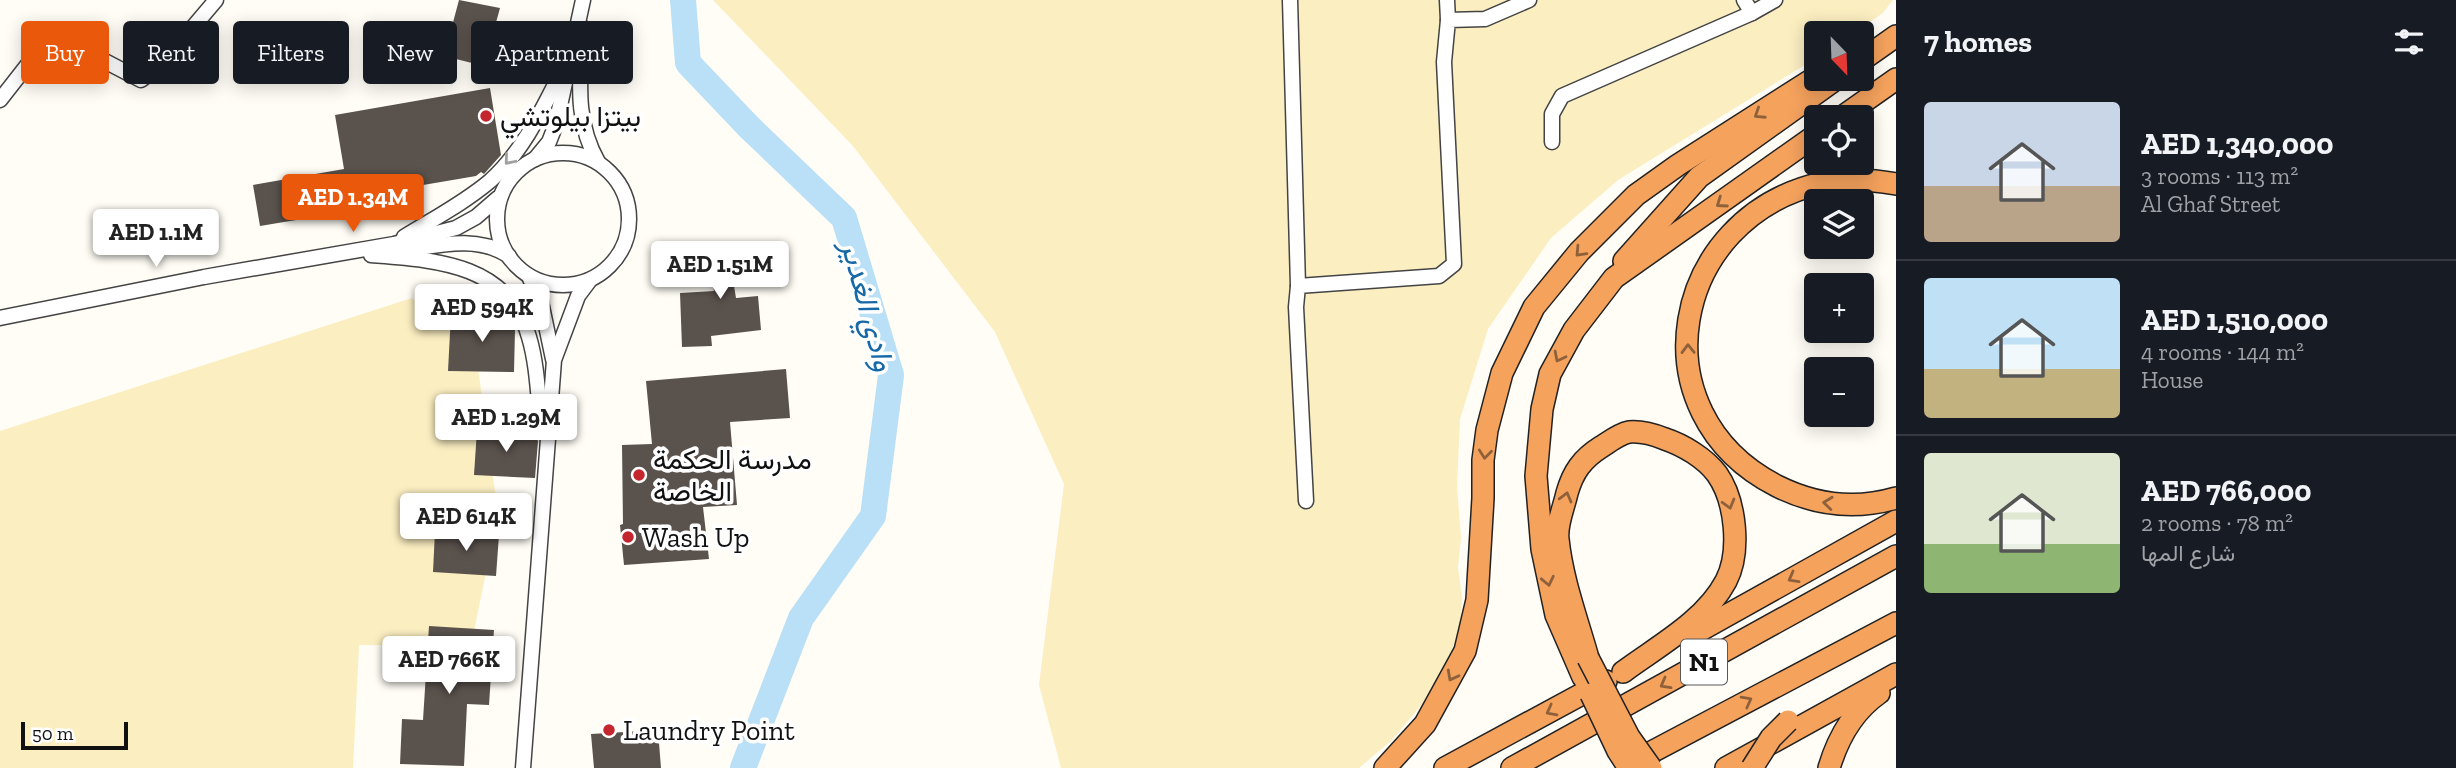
<!DOCTYPE html>
<html lang="en">
<head>
<meta charset="utf-8">
<style>
  :root { --surface:#171b24; --page:#20242c; --text:#f1f3f6; --muted:#9ea1a6; --line:#363941; --accent:#ea580c }
  body { margin:0; font-family:"Zilla Slab",Vazirmatn,serif; background:var(--page); color:var(--text); height:100vh; display:flex; flex-direction:column; font-size:26px; white-space:nowrap }
  * { box-sizing:border-box; margin:0 }
  p { font-size:23px; color:var(--muted) }
  .icon { flex:none; width:38px; height:38px; fill:none; stroke:currentColor; stroke-width:2; stroke-linecap:round; stroke-linejoin:round }
  .map { position:relative; flex:1; overflow:hidden }
  .sheet { display:flex; flex-direction:column; background:var(--surface); width:560px }
  .sheet>* { flex:none }
  .top-card { position:absolute; left:21px; top:21px; width:665px; height:63px; display:flex; gap:14px }
  .needle { width:46px; rotate:157deg }
  .tools { position:absolute; left:1804px; top:21px; display:grid; gap:14px }
  .tools a { display:grid; place-items:center; width:70px; height:70px; border-radius:7px; background:var(--surface); box-shadow:0 4px 18px #0003; font-size:35px }
  .scale { position:absolute; left:21px; bottom:18px; width:107px; box-sizing:border-box; padding-left:7px; border:4px solid #111; border-top:0; font-size:19px; line-height:24px; white-space:nowrap; color:#111; -webkit-text-stroke:5px #fff; paint-order:stroke }
  .price { position:absolute; translate:-50% -60px; padding:0 16px; border-radius:7px; background:#fff; color:#222; font-size:23px; line-height:46px; filter:drop-shadow(0 2px 4px #0008) }
  .price::after { content:''; position:absolute; left:50%; top:42px; width:21px; height:16px; margin-left:-10px; background:inherit; clip-path:polygon(0 0,100% 0,50% 100%) }
  .price.current { background:var(--accent); color:#fff }
  ul { padding:0; list-style:none }
  li { display:flex; align-items:center; gap:21px; height:175px; padding:0 28px }
  li+li { border-top:2px solid var(--line) }
  li span { display:grid; place-items:center; flex:none; width:196px; height:140px; border-radius:7px; color:#555 }
  li>.icon { margin-inline-start:auto }
  span .icon { width:84px; height:84px; fill:#fffc; stroke-width:1 }
  li b { font-size:30px }
  h2 { display:flex; justify-content:space-between; align-items:center; height:84px; padding:0 28px; font-size:30px }
  .chip { padding:0 24px; border-radius:7px; background:var(--surface); box-shadow:0 4px 18px #0003; font-size:24px; line-height:63px }
  .chip.current { background:var(--accent); color:#fff }
  main { display:flex; flex:1; min-height:0 }
  .map>svg:first-child { display:block }
</style>
</head>
<body>
<main>
<div class="map">
<svg width="1896" height="768" viewBox="0 0 1896 768">
  <rect width="100%" height="100%" fill="#fffdf5"/>
  <g fill="#fbeec1">
    <path d="M713 0H1893L1883 13 1854 33H1816V58L1618 180 1551 238 1488 329 1460 419 1457 486 1461 538 1458 567 1462 598 1459 637 1422 704 1392 740 1359 768H1061L1039 685 1064 484 995 332 853 146Z"/>
    <path d="M412 298 476 354 498 513 471 646 359 645 353 768H0V431Z"/>
  </g>
  <g fill="none" stroke-linecap="round" stroke-linejoin="round">
    <path stroke="#b9e0f7" stroke-width="26" d="M683 0 688 63 748 126 844 218 891 375 873 516 801 618 743 768"/>
  </g>
  <g fill="#5a524d">
    <path d="M459 0 500 8 484 66 444 56Z"/>
    <path d="M490 88 501 155 484 174 481 172 476 176 335 200 338 213 260 226 253 185 344 169 335 115Z"/>
    <path d="M743 241 745 250 752 249 755 264 731 268 736 298 758 296 761 330 711 336 712 346 682 347 680 293 714 291 707 247Z"/>
    <path d="M451 314 510 317 515 329 514 372 448 371Z"/>
    <path d="M786 369 790 418 730 422 737 505 703 507 709 559 624 565 620 525 623 524 622 445 652 444 646 381Z"/>
    <path d="M477 430 532 433 538 441 535 478 474 475Z"/>
    <path d="M435 531 499 535 496 576 433 572Z"/>
    <path d="M429 626 494 630 489 705 467 704 464 766 400 764 402 719 423 720Z"/>
    <path d="M658 730 661 768H594L591 734Z"/>
  </g>
  <g fill="none" stroke-linecap="round" stroke-linejoin="round">
    <g stroke="#444" stroke-width="17">
      <g id="minor">
        <path d="M1290 0 1298 286"/>
        <path d="M1447 0 1448 20"/>
        <path d="M1744 0 1752 13"/>
        <path d="M582 27C581 75 573 118 598 162"/>
        <path d="M0 100 36 54 49 44 62 42 76 46 141 80 161 65 216 0"/>
        <path d="M1552 142V114L1562 96 1752 13 1775 0"/>
        <circle cx="563" cy="219" r="66"/>
        <path d="M535 159 549 142 556 124 583 0"/>
        <path d="M404 237C433 219 464 203 490 181 526 149 546 101 568 59"/>
        <path d="M400 251C436 246 476 234 509 256"/>
        <path d="M371 255C435 260 508 263 529 337 538 367 538 401 542 432"/>
        <path d="M530 279 539 292 553 359"/>
        <path d="M0 318 204 277 394 244 456 228 476 217 498 198"/>
        <path d="M1306 501 1296 307 1298 286 1439 276 1454 264 1444 62 1448 20 1485 19 1529 0"/>
        <path d="M523 768 554 360 578 296 590 280"/>
      </g>
    </g>
    <g stroke="#222" stroke-width="24">
      <g id="highway">
        <path d="M1862 60 1896 36"/>
        <path d="M1842 117 1896 79"/>
        <path d="M1896 184C1872 180 1846 177 1822 183 1670 217 1634 413 1777 486 1815 505 1855 510 1896 498"/>
        <path d="M1624 261 1699 177 1836 79"/>
        <path d="M1690 636 1896 521"/>
        <path d="M1588 658C1577 619 1562 579 1558 539 1556 525 1564 507 1567 493 1573 472 1582 459 1601 447 1609 442 1619 434 1629 432 1640 431 1655 435 1665 439 1683 445 1705 458 1717 474 1736 501 1741 552 1726 581 1705 621 1658 646 1623 672"/>
        <path d="M1583 677 1556 615 1542 549 1536 476 1542 409 1550 374 1574 330 1614 278 1816 135"/>
        <path d="M1627 765 1896 623"/>
        <path d="M1385 768 1425 724 1465 651 1477 600 1483 498V460L1487 430 1502 373 1534 307 1579 252 1636 195 1678 165 1816 77"/>
        <path d="M1445 768 1606 681"/>
        <path d="M1512 768 1896 556"/>
        <path d="M1726 768 1896 674"/>
        <path d="M1829 768C1838 738 1853 711 1879 693"/>
      </g>
    </g>
    <use href="#minor" stroke="#fff" stroke-width="14"/>
    <use href="#highway" stroke="#f5a25d" stroke-width="21"/>
    <g stroke="#222" stroke-width="24" stroke-linecap="butt">
      <g id="highway-bridge">
        <path d="M1588 658 1629 737 1651 768"/>
        <path d="M1591 694 1618 751 1629 768"/>
        <path d="M1752 768 1771 738 1788 721"/>
      </g>
    </g>
    <use href="#highway-bridge" stroke="#f5a25d" stroke-width="21"/>
  </g>
  <defs><path id="oneway-chevron" d="M-2-3.5L2.5 0L-2 3.5" fill="none" stroke-width="1.6" stroke-linecap="round" stroke-linejoin="round" transform="scale(1.75)"/></defs>
  <g stroke="#8e613b">
    <use href="#oneway-chevron" transform="translate(1759 114) rotate(147)"/>
    <use href="#oneway-chevron" transform="translate(1721 203) rotate(145)"/>
    <use href="#oneway-chevron" transform="translate(1580 252) rotate(133)"/>
    <use href="#oneway-chevron" transform="translate(1688 349) rotate(-91)"/>
    <use href="#oneway-chevron" transform="translate(1559 357) rotate(117)"/>
    <use href="#oneway-chevron" transform="translate(1485 454) rotate(96)"/>
    <use href="#oneway-chevron" transform="translate(1566 497) rotate(-75)"/>
    <use href="#oneway-chevron" transform="translate(1828 503) rotate(-174)"/>
    <use href="#oneway-chevron" transform="translate(1729 504) rotate(74)"/>
    <use href="#oneway-chevron" transform="translate(1793 578) rotate(151)"/>
    <use href="#oneway-chevron" transform="translate(1548 581) rotate(78)"/>
    <use href="#oneway-chevron" transform="translate(1452 676) rotate(118)"/>
    <use href="#oneway-chevron" transform="translate(1665 684) rotate(151)"/>
    <use href="#oneway-chevron" transform="translate(1747 701) rotate(-28)"/>
    <use href="#oneway-chevron" transform="translate(1551 711) rotate(152)"/>
  </g>
  <use stroke="#a0a0a0" href="#oneway-chevron" transform="translate(509 160) rotate(130)"/>
  <g fill="#c4262e" stroke="#fff" stroke-width="2.5">
    <circle cx="486" cy="116" r="7"/>
    <circle cx="639" cy="475" r="7"/>
    <circle cx="628" cy="537" r="7"/>
    <circle cx="609" cy="730" r="7"/>
  </g>
  <g text-anchor="middle" dominant-baseline="central" stroke-width="7" stroke-linejoin="round" paint-order="stroke">
    <rect fill="#fff" stroke="#585858" stroke-width="2" x="1681" y="639.5" width="46" height="45" rx="5"/>
    <g font-size="26" font-weight="bold" fill="#111">
      <text x="1704" y="662">N1</text>
    </g>
    <g font-size="28" fill="#111" stroke="#fff" text-anchor="start">
      <text x="500" y="116">بيتزا بيلوتشي</text>
      <text x="653" y="459">مدرسة الحكمة<tspan x="653" dy="32">الخاصة</tspan></text>
      <text x="642" y="537">Wash Up</text>
      <text x="623" y="730">Laundry Point</text>
    </g>
    <g font-size="30" font-style="italic" fill="#1768a6" stroke="#fff">
      <text transform="translate(868 306) rotate(75)">وادي الغدير</text>
    </g>
  </g>
</svg>
<div class="tools">
<a><svg class="needle" viewBox="-14 -14 28 28"><path d="M0-13l5 13h-10z" fill="#e53935"/><path d="M0 13l5-13h-10z" fill="#9ea1a6"/></svg></a>
<a><svg class="icon" aria-label="locate" viewBox="0 0 24 24"><circle cx="12" cy="12" r="6"/><path d="M12 2v4M12 18v4M2 12h4M18 12h4"/></svg></a>
<a><svg class="icon" aria-label="layers" viewBox="0 0 24 24"><path d="M12 4l9 5-9 5-9-5zM3 14l9 5 9-5"/></svg></a>
<a>+</a>
<a>−</a>
</div>
<div class="scale">50 m</div>
<b class="price current" style="left:353px;top:234px">AED 1.34M</b>
<b class="price" style="left:156px;top:269px">AED 1.1M</b>
<b class="price" style="left:720px;top:301px">AED 1.51M</b>
<b class="price" style="left:482px;top:344px">AED 594K</b>
<b class="price" style="left:506px;top:454px">AED 1.29M</b>
<b class="price" style="left:466px;top:553px">AED 614K</b>
<b class="price" style="left:449px;top:696px">AED 766K</b>
<div class="top-card">
<a class="chip current">Buy</a>
<a class="chip">Rent</a>
<a class="chip">Filters</a>
<a class="chip">New</a>
<a class="chip">Apartment</a>
</div>
</div>
<section class="sheet">
<h2>7 homes<svg class="icon" aria-label="filters" viewBox="0 0 24 24"><path d="M4 7h16M4 17h16"/><circle cx="9" cy="7" r="2"/><circle cx="15" cy="17" r="2"/></svg></h2>
<ul>
<li><span style="background:linear-gradient(#c9d6e8 60%,#b9a48a 0)"><svg class="icon" aria-label="home" viewBox="0 0 24 24"><path d="M3 11l9-7 9 7M6 9v11h12V9"/></svg></span><div><b>AED 1,340,000</b><p>3 rooms · 113 m²</p><p>Al Ghaf Street</p></div></li>
<li><span style="background:linear-gradient(#bfe0f5 65%,#c2b280 0)"><svg class="icon" aria-label="home" viewBox="0 0 24 24"><path d="M3 11l9-7 9 7M6 9v11h12V9"/></svg></span><div><b>AED 1,510,000</b><p>4 rooms · 144 m²</p><p>House</p></div></li>
<li><span style="background:linear-gradient(#dfe7d0 65%,#8fb573 0)"><svg class="icon" aria-label="home" viewBox="0 0 24 24"><path d="M3 11l9-7 9 7M6 9v11h12V9"/></svg></span><div><b>AED 766,000</b><p>2 rooms · 78 m²</p><p>شارع المها</p></div></li>
</ul>
</section>
</main>
</body>
</html>
